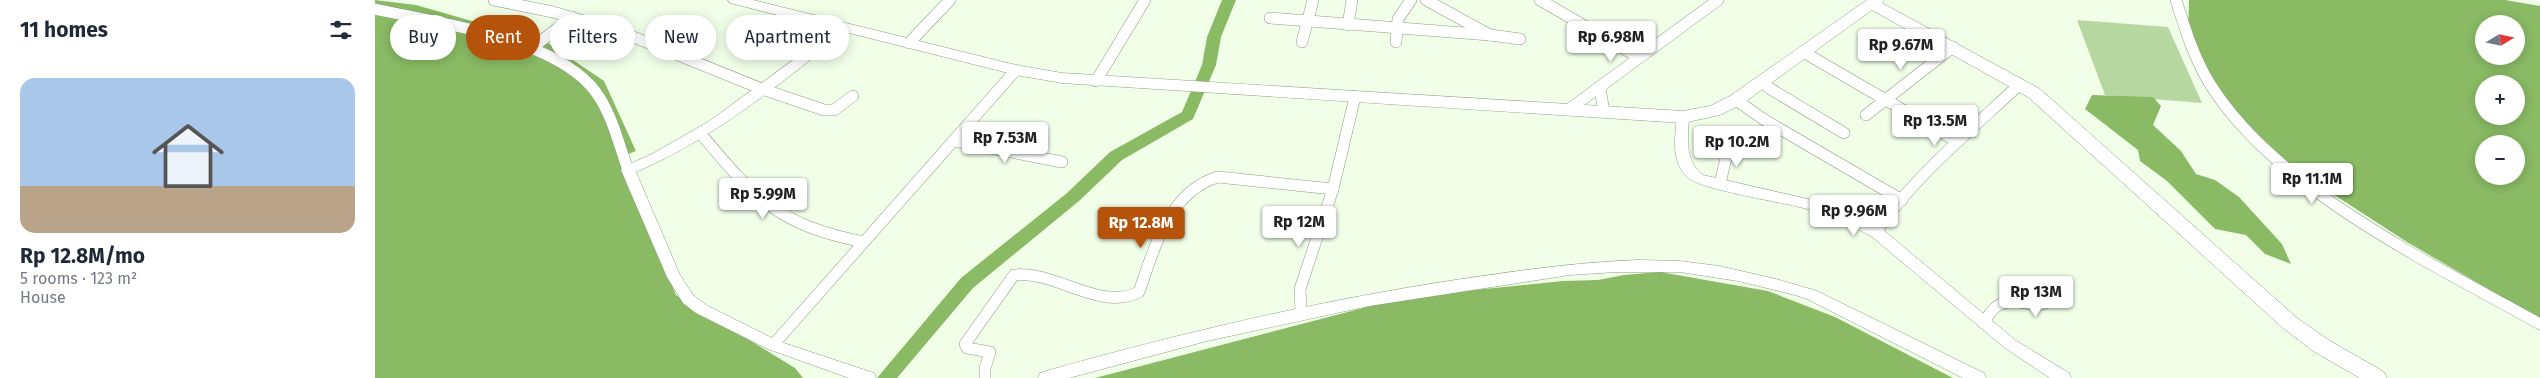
<!DOCTYPE html>
<html lang="en">
<head>
<meta charset="utf-8">
<style>
  :root { --surface:#fff; --page:#f6f6f7; --text:#1f2937; --muted:#747a83; --line:#e0e1e3; --accent:#b45309 }
  body { margin:0; font-family:"Fira Sans",sans-serif; background:var(--page); color:var(--text); height:100vh; display:flex; flex-direction:column; font-size:19px; white-space:nowrap }
  * { box-sizing:border-box; margin:0 }
  p { font-size:16px; color:var(--muted) }
  .icon { flex:none; width:28px; height:28px; fill:none; stroke:currentColor; stroke-width:2; stroke-linecap:round; stroke-linejoin:round }
  .map { position:relative; flex:1; overflow:hidden }
  .side { display:flex; flex-direction:column; background:var(--surface); width:375px }
  .side>* { flex:none }
  .top-card { position:absolute; left:15px; top:15px; width:475px; height:45px; display:flex; gap:10px }
  .needle { width:32px; rotate:80deg }
  .fabs { position:absolute; left:2100px; top:15px; display:grid; gap:10px }
  .fabs a { display:grid; place-items:center; width:50px; height:50px; border-radius:50%; background:var(--surface); box-shadow:0 2px 12px #0003; font-size:25px }
  .price { position:absolute; translate:-50% -42px; padding:0 11px; border-radius:5px; background:#fff; color:#222; font-size:16px; line-height:32px; filter:drop-shadow(0 1px 2px #0008) }
  .price::after { content:''; position:absolute; left:50%; top:30px; width:15px; height:11px; margin-left:-8px; background:inherit; clip-path:polygon(0 0,100% 0,50% 100%) }
  .price.selected { background:var(--accent); color:#fff }
  ul { padding:0; list-style:none }
  li { display:grid; align-content:center; gap:10px; height:265px; padding:0 20px }
  li+li { border-top:1px solid var(--line) }
  li span { display:grid; place-items:center; height:155px; border-radius:15px; color:#555 }
  li>.icon { margin-inline-start:auto }
  span .icon { width:90px; height:90px; fill:#fffc; stroke-width:1 }
  li b { font-size:21px }
  h2 { display:flex; justify-content:space-between; align-items:center; height:60px; padding:0 20px; font-size:21px }
  .chip { padding:0 18px; border-radius:22px; background:var(--surface); box-shadow:0 2px 12px #0003; font-size:18px; line-height:45px }
  .chip.selected { background:var(--accent); color:#fff }
  main { display:flex; flex:1; min-height:0 }
  .map>svg:first-child { display:block }
</style>
</head>
<body>
<main>
<section class="side">
<h2>11 homes<svg class="icon" aria-label="filters" viewBox="0 0 24 24"><path d="M4 7h16M4 17h16"/><circle cx="9" cy="7" r="2"/><circle cx="15" cy="17" r="2"/></svg></h2>
<ul>
<li><span style="background:linear-gradient(#a9c7e8 70%,#b9a48a 0)"><svg class="icon" aria-label="home" viewBox="0 0 24 24"><path d="M3 11l9-7 9 7M6 9v11h12V9"/></svg></span><div><b>Rp 12.8M/mo</b><p>5 rooms · 123 m²</p><p>House</p></div></li>
</ul>
</section>
<div class="map">
<svg width="2165" height="378" viewBox="0 0 2165 378">
  <rect width="100%" height="100%" fill="#f1ffe9"/>
  <path fill="#b6d79f" d="M1702 20 1793 27 1827 103 1730 95Z"/>
  <g fill="#8abb64" fill-rule="evenodd">
    <path d="M0 0 41 5 173 43 229 81 261 151 243 158 301 295 420 368 428 378H0Z"/>
    <path d="M1814 0H2130L2165 6V319L2032 242 1930 176 1890 144 1834 81 1813 39ZM2109 24H2141V56H2109ZM2109 84H2141V116H2109ZM2109 144H2141V176H2109Z"/>
    <path d="M1717 95 1778 97 1786 106 1778 125 1806 151 1821 174 1840 180 1864 197 1907 244 1916 264 1890 254 1871 235 1840 229 1792 181 1765 161 1763 150 1710 109Z"/>
    <path d="M1285 272 1393 291 1460 317 1578 378H720L1030 297 1188 281 1223 280 1249 275Z"/>
  </g>
  <g fill="none" stroke-linecap="round" stroke-linejoin="round">
    <path fill="#8abb64" fill-rule="evenodd" d="M847 0H861L846 37 841 65 818 119 747 160 704 201 598 288 522 378H502L586 278 692 193 735 152 807 112 827 65 832 37Z"/>
    <g stroke="#8d9c83" stroke-width="12">
      <g id="minor">
        <path d="M119 0 178 12 246 32 387 89 449 110H459L478 96"/>
        <path d="M1051 0 1115 35 1145 39"/>
        <path d="M1165 0 1263 57"/>
        <path d="M1801 0C1810 29 1819 58 1835 84 1901 190 2058 264 2165 324"/>
        <path d="M0 9C63 23 172 37 216 86 236 109 243 142 253 170"/>
        <path d="M895 18 1115 35"/>
        <path d="M973 25 977 0"/>
        <path d="M927 42 938 0"/>
        <path d="M1021 42 1023 19 1036 0"/>
        <path d="M534 43 575 0"/>
        <path d="M157 48 197 17"/>
        <path d="M1430 53 1583 142"/>
        <path d="M721 81 770 0"/>
        <path d="M1388 82 1394 88 1469 133"/>
        <path d="M1225 88 1229 112"/>
        <path d="M1361 100 1388 119 1527 200"/>
        <path d="M1193 110 1343 0"/>
        <path d="M1491 115 1578 47"/>
        <path d="M325 133C380 198 402 225 489 242"/>
        <path d="M579 141 687 162"/>
        <path d="M1345 183 1354 146"/>
        <path d="M1501 232C1538 178 1597 129 1645 84"/>
        <path d="M926 313 925 289 958 189"/>
        <path d="M1608 323C1613 317 1617 308 1624 305 1651 292 1663 322 1688 287"/>
        <path d="M398 345 641 70"/>
        <path d="M610 378V368L615 352 592 348 590 344 639 275C681 270 724 312 764 292 779 249 794 191 843 177L958 189 980 97"/>
      </g>
    </g>
    <g stroke="#8d9c83" stroke-width="1">
      <g id="tertiary">
        <path d="M469 23 475 27 473 30C406 83 340 138 261 172L305 275 318 295 331 305 403 341 499 373 501 378H474L393 349 321 313 308 303 292 277 246 170 248 167 277 154 333 122Z"/>
        <path d="M1308 113 1314 117C1313 138 1309 161 1328 175L1437 200 1464 209 1506 228 1640 340 1694 373 1696 378H1675L1630 348 1496 236C1475 225 1455 215 1432 209 1409 202 1323 190 1311 176 1296 160 1300 137 1302 117Z"/>
        <path d="M1264 260 1305 261 1344 266 1401 279 1442 291 1609 373 1611 378H1588L1432 299 1420 295 1363 281 1305 272H1241L1195 275 994 306 832 341 694 378H663L665 373 671 371C806 333 942 301 1080 280 1141 271 1202 262 1264 260Z"/>
      </g>
    </g>
    <g stroke="#8d9c83" stroke-width="1">
      <path id="trunk" d="M353 0H378L641 65 687 73 1308 111 1335 106 1355 96 1492 0H1509L1507 3 1665 89 1922 318 1952 339 2009 372 2012 378H1985L1938 351 1908 328 1653 97 1497 10 1367 104 1345 115 1308 123 687 83 641 75 355 3Z"/>
    </g>
    <use href="#minor" stroke="#fff" stroke-width="11"/>
    <use href="#tertiary" fill="#fff" fill-rule="evenodd"/>
    <use href="#trunk" fill="#fff" fill-rule="evenodd"/>
  </g>
</svg>
<div class="fabs">
<a><svg class="needle" viewBox="-14 -14 28 28"><path d="M0-13l5 13h-10z" fill="#e53935"/><path d="M0 13l5-13h-10z" fill="#747a83"/></svg></a>
<a>+</a>
<a>−</a>
</div>
<b class="price" style="left:1236px;top:63px">Rp 6.98M</b>
<b class="price" style="left:1526px;top:71px">Rp 9.67M</b>
<b class="price" style="left:1560px;top:147px">Rp 13.5M</b>
<b class="price" style="left:630px;top:164px">Rp 7.53M</b>
<b class="price" style="left:1362px;top:168px">Rp 10.2M</b>
<b class="price" style="left:1937px;top:205px">Rp 11.1M</b>
<b class="price" style="left:388px;top:220px">Rp 5.99M</b>
<b class="price" style="left:1479px;top:237px">Rp 9.96M</b>
<b class="price" style="left:924px;top:248px">Rp 12M</b>
<b class="price selected" style="left:766px;top:249px">Rp 12.8M</b>
<b class="price" style="left:1661px;top:318px">Rp 13M</b>
<div class="top-card">
<a class="chip">Buy</a>
<a class="chip selected">Rent</a>
<a class="chip">Filters</a>
<a class="chip">New</a>
<a class="chip">Apartment</a>
</div>
</div>
</main>
</body>
</html>
